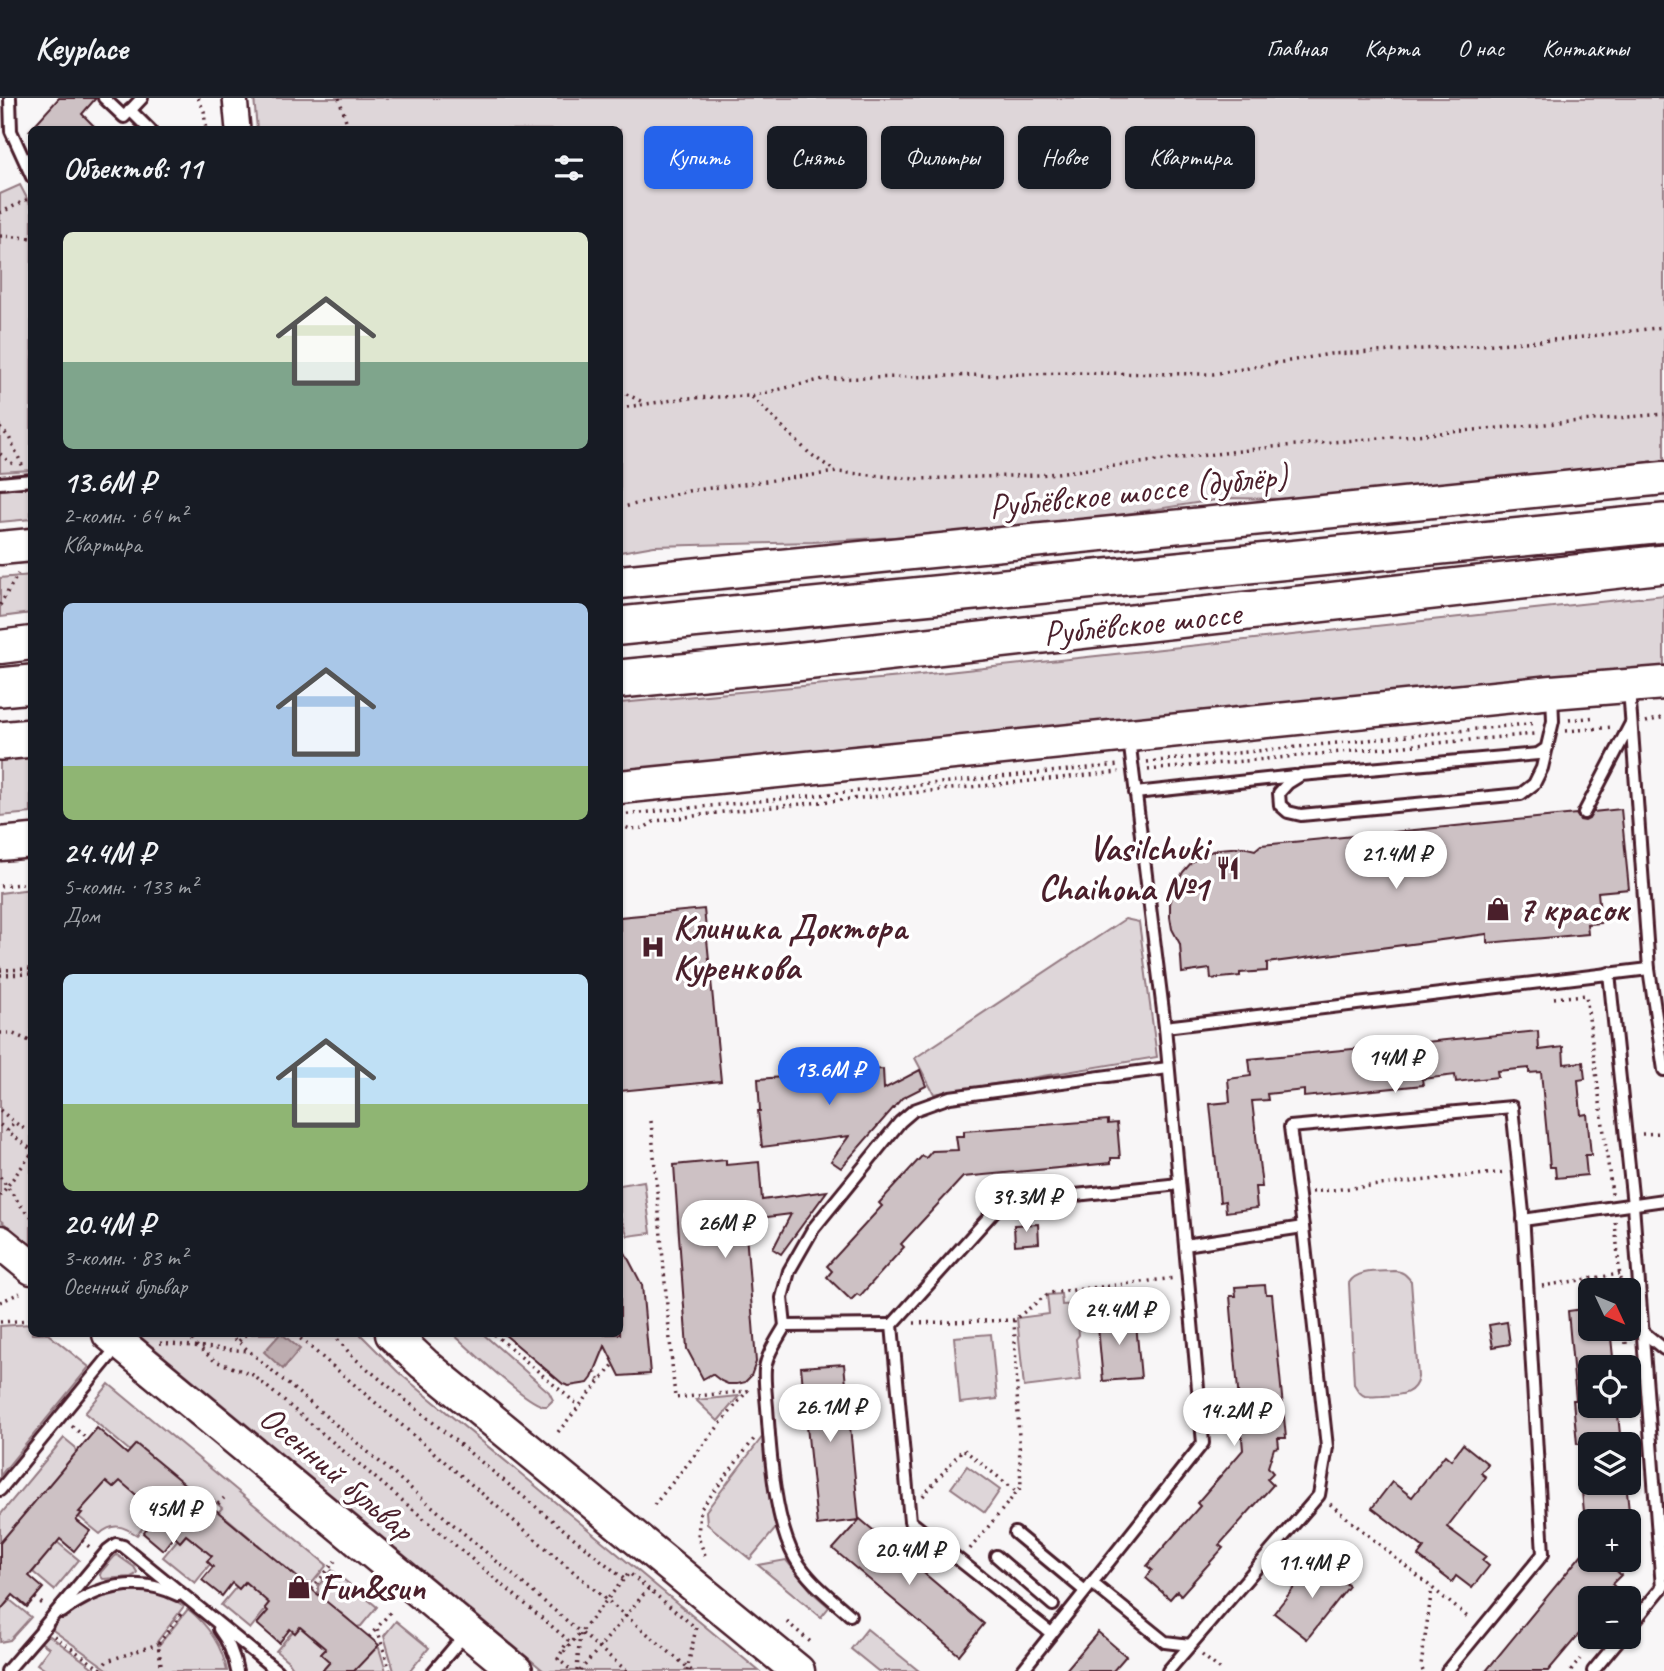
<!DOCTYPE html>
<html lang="ru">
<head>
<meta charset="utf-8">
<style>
  :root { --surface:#171b24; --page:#242831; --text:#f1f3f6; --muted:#9ea1a6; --line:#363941; --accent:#2563eb }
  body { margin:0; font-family:Caveat,sans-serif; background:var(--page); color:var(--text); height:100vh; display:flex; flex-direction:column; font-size:26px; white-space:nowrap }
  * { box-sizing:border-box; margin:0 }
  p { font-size:23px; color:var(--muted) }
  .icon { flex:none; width:38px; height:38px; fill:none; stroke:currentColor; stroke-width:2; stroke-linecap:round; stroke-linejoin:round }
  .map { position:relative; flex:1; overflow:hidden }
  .side { position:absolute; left:28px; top:28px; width:595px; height:1211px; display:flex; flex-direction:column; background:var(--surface); border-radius:10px; box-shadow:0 2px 5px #0004 }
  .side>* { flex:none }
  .guide { position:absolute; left:644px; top:28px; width:665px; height:63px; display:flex; gap:14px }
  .needle { width:46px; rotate:134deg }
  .buttons { position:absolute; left:1578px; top:1180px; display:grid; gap:14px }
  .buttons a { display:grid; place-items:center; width:63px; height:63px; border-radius:10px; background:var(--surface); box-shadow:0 2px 5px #0004; font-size:35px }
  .price { position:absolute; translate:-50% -60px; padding:0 16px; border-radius:24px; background:#fff; color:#222; font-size:23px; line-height:46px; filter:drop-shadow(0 2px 4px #0008) }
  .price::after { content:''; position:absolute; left:50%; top:42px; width:21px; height:16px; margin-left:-10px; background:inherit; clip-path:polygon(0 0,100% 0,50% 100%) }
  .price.on { background:var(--accent); color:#fff }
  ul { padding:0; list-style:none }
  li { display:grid; align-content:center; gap:14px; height:371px; padding:0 35px }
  li span { display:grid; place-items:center; height:217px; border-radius:10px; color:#555 }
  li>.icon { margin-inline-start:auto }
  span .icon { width:126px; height:126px; fill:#fffc; stroke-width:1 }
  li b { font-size:30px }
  h2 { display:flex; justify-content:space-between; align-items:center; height:84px; padding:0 35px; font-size:30px }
  .chip { padding:0 24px; border-radius:10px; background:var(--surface); box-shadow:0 2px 5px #0004; font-size:24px; line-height:63px }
  .chip.on { background:var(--accent); color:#fff }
  header { display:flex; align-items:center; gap:42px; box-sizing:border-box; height:98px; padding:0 35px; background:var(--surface); border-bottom:2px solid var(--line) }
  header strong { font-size:33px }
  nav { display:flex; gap:38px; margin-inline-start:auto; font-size:24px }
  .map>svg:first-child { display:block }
</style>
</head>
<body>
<header>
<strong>Keyplace</strong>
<nav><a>Главная</a><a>Карта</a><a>О нас</a><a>Контакты</a></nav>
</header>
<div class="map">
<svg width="1664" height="1573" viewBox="0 0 1664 1573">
  <rect width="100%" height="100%" fill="#f8f6f7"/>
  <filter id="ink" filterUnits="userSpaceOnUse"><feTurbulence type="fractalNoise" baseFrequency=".0143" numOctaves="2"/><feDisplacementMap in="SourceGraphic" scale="14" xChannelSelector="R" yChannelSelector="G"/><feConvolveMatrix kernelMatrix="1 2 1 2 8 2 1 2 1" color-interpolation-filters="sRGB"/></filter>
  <g filter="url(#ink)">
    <g fill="#ded6d9" stroke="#947a82" stroke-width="2">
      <path d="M254 0H1664V362L1417 390 1283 401 1228 400 1036 430 813 444 654 448 620 454V32L257 31Z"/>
      <path d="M20 87 32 110 31 372 0 374V96Z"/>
      <path d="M31 389V421L0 424V392Z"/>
      <path d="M31 477V515L0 519V480Z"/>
      <path d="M1664 497V569L620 672V605L901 579Z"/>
      <path d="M31 659V715L0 718V662Z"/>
      <path d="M31 791 32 792 31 1148 0 1122V795Z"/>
      <path d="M1125 821 1139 824 1157 959 934 996 915 960Z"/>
      <path d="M644 1083 651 1135 628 1138 620 1119V1087Z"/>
      <path d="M1394 1173C1403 1173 1406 1177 1411 1183L1418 1279C1415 1298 1398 1297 1382 1298 1377 1298 1371 1299 1365 1298 1359 1296 1357 1291 1354 1286L1349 1185C1357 1171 1380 1174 1394 1173Z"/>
      <path d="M1061 1196 1062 1207 1076 1206 1079 1237 1076 1241 1081 1282 1024 1289 1017 1220 1049 1216 1047 1197Z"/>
      <path d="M31 1226 32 1236H48L89 1269 0 1378V1228Z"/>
      <path d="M137 1236H360L398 1274 759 1573H544Z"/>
      <path d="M453 1236H483L549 1294 553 1302 547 1308H543C524 1303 471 1252 453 1236Z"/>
      <path d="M991 1236 997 1301 960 1305 954 1239Z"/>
      <path d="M109 1286 327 1467 313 1484 305 1486 284 1468 279 1474 267 1454 227 1420 222 1425 214 1419 222 1410 214 1403 210 1408 136 1347 130 1353 85 1315Z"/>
      <path d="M739 1298 718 1323 696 1302Z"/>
      <path d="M763 1338 770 1403 777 1429 750 1461 707 1426 706 1413Z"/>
      <path d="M64 1340 75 1349 76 1355 0 1445V1417Z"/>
      <path d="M967 1368 1000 1392 985 1414 951 1390Z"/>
      <path d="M120 1383 154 1412 149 1417 152 1419 137 1437C123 1428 113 1424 100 1436L79 1419 81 1415 73 1409 93 1386 99 1391 106 1384 113 1390Z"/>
      <path d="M186 1437 212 1458 207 1463 210 1466 195 1485 163 1459 178 1441 181 1443Z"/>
      <path d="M57 1444 79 1462 54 1492 33 1474 36 1470 31 1465Z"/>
      <path d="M117 1457 134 1469 137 1474 135 1477 131 1479 103 1481 100 1477 101 1474 114 1459Z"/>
      <path d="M786 1462 813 1495 829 1509 821 1519 758 1467Z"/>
      <path d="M332 1472 377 1509 361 1528 357 1529 341 1515 320 1505 323 1501 318 1496V1488Z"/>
      <path d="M245 1484 269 1505 265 1510 266 1511 250 1531 221 1507 237 1488Z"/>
      <path d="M111 1494C142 1494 157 1490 184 1508L157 1544 159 1547 188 1511C208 1527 222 1548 227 1573H110L50 1530 67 1513 87 1500Z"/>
      <path d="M1 1501 6 1506 10 1502 31 1519 10 1542 0 1544Z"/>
      <path d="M396 1523 429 1550 410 1573H394L384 1538Z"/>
      <path d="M300 1529 326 1551 321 1556 330 1564 322 1573H295L289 1564 276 1553 293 1533 295 1535Z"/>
      <path d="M867 1531 919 1573H878L851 1551Z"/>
      <path d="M46 1535 92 1569 89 1573H47L37 1566 49 1550 39 1543Z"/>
      <path d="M376 1550H379L386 1573H354L367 1558 368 1559Z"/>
    </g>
    <path fill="#bdadb0" stroke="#8f747b" stroke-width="2" d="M280 1236H282L300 1251 283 1271 264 1254Z"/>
    <g fill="#cdc1c4" stroke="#4a1f2b" stroke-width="2">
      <path d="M59 0H96L82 16 98 32H30Z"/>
      <path d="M1621 711 1629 791 1598 794 1601 825 1587 826 1588 836 1487 845V836L1267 865V873L1240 875V878L1211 881 1210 871 1182 875 1180 846 1172 831 1170 819V806L1174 791 1183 774 1191 765 1201 757 1219 751 1243 749 1255 752 1261 747 1576 716 1580 722 1585 723 1589 721 1593 714Z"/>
      <path d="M704 811 721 983 620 993V819Z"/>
      <path d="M1538 933 1539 952 1563 949 1564 966 1583 964 1585 981 1578 982 1581 1017 1587 1016 1591 1057H1585L1587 1077 1556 1080 1555 1069H1550L1541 974 1529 975V970L1497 973 1498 979 1456 984 1455 977 1422 981 1423 987 1304 999V992L1267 996 1268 1002 1252 1003 1262 1089H1255L1257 1110 1226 1114 1225 1103 1220 1104 1210 1006 1230 1004 1228 981 1251 978 1249 961Z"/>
      <path d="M883 971 884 991 920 972 926 988 902 1000 841 1070 831 1063 849 1038 762 1049 758 1013H760L758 981Z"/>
      <path d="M1108 1022V1026L1117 1025 1120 1060H1111V1065L963 1079 901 1146 904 1149 860 1198 857 1196 851 1202 827 1179 832 1173 827 1168 882 1108 879 1105 922 1058 926 1060 932 1053 958 1052 956 1038H964V1033Z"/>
      <path d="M726 1062V1067L759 1064 762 1102 827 1093 781 1156 773 1151 791 1116 745 1122 756 1264 751 1278 745 1284 737 1286H728L721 1283 712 1276 703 1281 687 1251 674 1067Z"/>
      <path d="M1038 1126 1039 1145 1015 1147 1014 1127Z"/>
      <path d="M620 1145 642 1187 650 1276 620 1278 605 1248 592 1280 588 1285 569 1288 563 1286 504 1236H620Z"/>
      <path d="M1265 1187 1266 1196H1272L1286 1340H1278L1279 1349 1274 1350 1268 1369 1273 1375 1267 1381 1273 1387 1219 1447 1223 1450 1181 1497 1177 1493 1170 1501 1146 1480 1152 1472 1147 1468 1200 1408 1197 1405 1243 1352 1230 1198H1236L1235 1189Z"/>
      <path d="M1591 1210V1230H1610L1614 1269H1591V1307H1617L1621 1346H1577L1573 1302H1576L1568 1213Z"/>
      <path d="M1135 1215 1141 1280 1103 1283 1097 1218Z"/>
      <path d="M1507 1224 1510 1246 1493 1249 1489 1227Z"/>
      <path d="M844 1266 859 1422 817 1427 801 1269Z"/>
      <path d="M97 1330 127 1356 136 1346 379 1547 354 1573H322L330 1564 321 1556 326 1551 300 1529 295 1535 290 1531 279 1545 257 1526 268 1513 265 1510 269 1505 245 1484 239 1491 232 1485 222 1498 202 1482 213 1469 207 1463 212 1458 186 1437 180 1444 174 1438 163 1452 143 1435 154 1421 149 1418 154 1412 120 1383 113 1390 106 1384 79 1414 82 1415 76 1422 90 1433 74 1453 60 1441 29 1478 43 1490 27 1509 13 1497 0 1513V1445Z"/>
      <path d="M1463 1346 1488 1366 1481 1375 1486 1379 1447 1429 1486 1458 1482 1462 1489 1468 1472 1490 1456 1478 1452 1484 1418 1458 1424 1450 1372 1410 1392 1384 1412 1399 1445 1357 1451 1362Z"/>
      <path d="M1581 1384H1626L1630 1423H1585Z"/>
      <path d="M860 1421 984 1526 959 1557 833 1451Z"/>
      <path d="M1591 1445V1461H1604L1621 1477 1612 1486 1617 1491 1610 1500H1591V1522L1548 1573H1486Z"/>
      <path d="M1316 1462 1349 1488 1307 1541 1274 1515Z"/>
      <path d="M1098 1534 1126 1558 1113 1573H1065Z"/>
    </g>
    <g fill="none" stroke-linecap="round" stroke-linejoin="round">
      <g stroke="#4a1f2b" stroke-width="16">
        <g id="lane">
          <path d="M10 0 11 33 32 79"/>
          <path d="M104 0 124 19 142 0"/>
          <path d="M130 12 150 32"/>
          <path d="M0 385 32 382"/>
          <path d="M1629 590 1649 871 1664 972"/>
          <path d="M1547 650 1538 656 1301 677 1288 685 1279 695 1280 707 1288 714 1301 717 1521 696 1534 686 1542 670 1553 623 1552 595"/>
          <path d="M1135 695 1295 678"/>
          <path d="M1584 715 1630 627"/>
          <path d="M1609 875 1633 1107 1662 1490"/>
          <path d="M1165 929 1649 871"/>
          <path d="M1523 1122 1664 1102"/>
          <path d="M1185 1147 1303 1129"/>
          <path d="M892 1227 785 1228 782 1200 789 1173 813 1131 900 1024 914 1012 950 999 1168 970"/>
          <path d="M785 1228C777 1242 767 1256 765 1271 764 1283 766 1297 767 1309 770 1351 774 1423 795 1460 808 1483 831 1500 850 1517"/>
          <path d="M1643 1234 1664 1251"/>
          <path d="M0 1392 118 1248"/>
          <path d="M1015 1435 1085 1493"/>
          <path d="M996 1458 1053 1507"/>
          <path d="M1092 1485 1165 1544 1190 1547"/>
          <path d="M62 1514C96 1488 138 1477 178 1497"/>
          <path d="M1629 1530 1664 1487"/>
          <path d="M42 1531 108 1452 116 1446 123 1448 277 1573"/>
          <path d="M219 1531C229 1544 234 1557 237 1573"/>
          <path d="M1051 1535 910 1423 892 1227 998 1109 1047 1100 1179 1086"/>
          <path d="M7 1573 47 1527"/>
          <path d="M434 1573 466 1535"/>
          <path d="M1022 1573 1203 1345 1165 929 1129 641"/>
          <path d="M1168 1573 1319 1397 1327 1349 1303 1129 1290 1029 1512 1009 1523 1115 1543 1456 1447 1573"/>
          <path d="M1593 1573 1622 1538"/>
        </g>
      </g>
      <g stroke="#4a1f2b" stroke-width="28">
        <path id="street" d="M235 0 238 32"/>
      </g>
      <g stroke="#4a1f2b" stroke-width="37">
        <g id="secondary">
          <path d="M0 450 32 447"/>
          <path d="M620 484 1664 380"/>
          <path d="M0 549 32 545"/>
          <path d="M620 689 1552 594 1664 585"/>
          <path d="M0 746 32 743"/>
          <path d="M0 1144 32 1170"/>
          <path d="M109 1236 516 1573"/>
          <path d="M392 1236 424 1266 798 1573"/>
        </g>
      </g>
      <g stroke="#4a1f2b" stroke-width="42">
        <g id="primary">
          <path d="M620 528 1664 425"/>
          <path d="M620 581 786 565 1664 466"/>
          <path d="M0 589 32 586"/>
          <path d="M0 643 32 640"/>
        </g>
      </g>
      <g stroke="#4a1f2b" stroke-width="3.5" stroke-dasharray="2 5" stroke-linecap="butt">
        <path d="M198 0 204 13 206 32"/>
        <path d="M339 0 349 32"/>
        <path d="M0 115 32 99"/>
        <path d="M0 138 32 140"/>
        <path d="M620 293 645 305"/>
        <path d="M752 299 809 355 835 373"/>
        <path d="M620 310 686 300 751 298 824 281 1068 275 1213 276 1330 256 1395 253 1567 241 1664 229"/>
        <path d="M0 330 9 339 23 369"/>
        <path d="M0 356 14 367"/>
        <path d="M620 410 688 393 837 374 916 381 1040 377 1273 349 1664 316"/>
        <path d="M0 507 18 476"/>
        <path d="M1569 622 1596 619"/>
        <path d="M1646 624 1664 619"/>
        <path d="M1566 633 1614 629"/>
        <path d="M1147 664 1537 625"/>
        <path d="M1148 672 1534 636"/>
        <path d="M620 717 1119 667"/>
        <path d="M620 727 630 731 644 730 655 723 732 713 1119 674"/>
        <path d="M0 788 32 785"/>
        <path d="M0 872 32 871"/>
        <path d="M0 877 32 876"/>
        <path d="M1554 900 1586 897 1612 1096"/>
        <path d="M0 935H11L32 944"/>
        <path d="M0 1012 14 1024"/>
        <path d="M651 1023 675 1300 748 1293"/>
        <path d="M0 1027 32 1052"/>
        <path d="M7 1033 14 1024 26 1032 27 1030"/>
        <path d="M1642 1036 1664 1035"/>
        <path d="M0 1079 25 1113 32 1119"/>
        <path d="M1312 1094 1506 1074"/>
        <path d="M0 1098 32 1055"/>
        <path d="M1615 1124 1621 1192"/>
        <path d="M1542 1188 1620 1176"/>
        <path d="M0 1204 20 1195"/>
        <path d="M0 1224 32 1222"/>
        <path d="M914 1225 1014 1222"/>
        <path d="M1625 1230 1626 1246"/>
        <path d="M188 1236 197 1248 215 1263 253 1277 568 1542 558 1561"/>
        <path d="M229 1236 580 1534"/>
        <path d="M295 1236 602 1498 692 1573"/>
        <path d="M333 1236 353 1259 624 1481"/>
        <path d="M494 1236 579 1308"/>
        <path d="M239 1243 246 1236"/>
        <path d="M160 1245 247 1253"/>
        <path d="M595 1274 600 1283"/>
        <path d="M72 1328 87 1341"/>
        <path d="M558 1334 614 1266"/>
        <path d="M923 1398 963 1351 1017 1394"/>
        <path d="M218 1406 224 1400"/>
        <path d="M1330 1406 1470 1521"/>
        <path d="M654 1407 748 1292"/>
        <path d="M82 1443 91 1450"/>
        <path d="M970 1451 1021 1389 1014 1222 1049 1195 1175 1180"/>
        <path d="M705 1457 698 1439 700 1412 754 1341"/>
        <path d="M312 1491 335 1463"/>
        <path d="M35 1500 44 1507"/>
        <path d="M787 1524 813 1546"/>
        <path d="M54 1538 103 1573"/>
        <path d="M369 1539 377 1530"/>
        <path d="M564 1554 629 1475 696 1530 687 1573"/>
        <path d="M1202 1557 1222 1573"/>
        <path d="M559 1560 558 1561 572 1573"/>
        <path d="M101 1571 107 1563 158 1546"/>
        <path d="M162 1573 158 1546 182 1515"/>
        <path d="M390 1573 377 1530 393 1511"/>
        <path d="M577 1573 580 1534 627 1573"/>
        <path d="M580 1573 648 1491"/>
        <path d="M1423 1573 1421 1568 1432 1490"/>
        <path d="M1571 1573 1580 1561"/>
      </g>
      <use href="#lane" stroke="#fff" stroke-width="10"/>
      <use href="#street" stroke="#fff" stroke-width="23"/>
      <use href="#secondary" stroke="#fff" stroke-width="32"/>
      <use href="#primary" stroke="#fff" stroke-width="37"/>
    </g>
  </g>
  <defs>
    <g id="restaurant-bare" transform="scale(1.89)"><path d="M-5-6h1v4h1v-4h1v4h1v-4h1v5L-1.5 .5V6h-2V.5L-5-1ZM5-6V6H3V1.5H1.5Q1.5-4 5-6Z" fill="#4a1f2b" stroke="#fff" stroke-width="2.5" paint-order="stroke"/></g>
    <g id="shop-bare" transform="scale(1.89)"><path d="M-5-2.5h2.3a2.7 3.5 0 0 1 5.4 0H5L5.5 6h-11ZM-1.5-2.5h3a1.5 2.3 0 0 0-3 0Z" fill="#4a1f2b" stroke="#fff" stroke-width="2.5" paint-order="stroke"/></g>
    <g id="hospital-bare" transform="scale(1.89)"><path d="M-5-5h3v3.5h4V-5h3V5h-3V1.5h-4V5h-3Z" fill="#4a1f2b" stroke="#fff" stroke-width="2.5" paint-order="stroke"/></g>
  </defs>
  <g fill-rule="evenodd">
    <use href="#restaurant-bare" x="1228" y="770"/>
    <use href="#shop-bare" x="1498" y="811"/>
    <use href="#hospital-bare" x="653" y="849"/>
    <use href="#shop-bare" x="299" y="1489"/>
  </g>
  <g text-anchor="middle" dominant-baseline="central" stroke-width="7" stroke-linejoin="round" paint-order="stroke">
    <g font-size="35" fill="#4a1f2b" stroke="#fff">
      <text transform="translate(1138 393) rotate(-6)">Рублёвское шоссе (дублёр)</text>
      <text transform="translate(1142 525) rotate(-6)">Рублёвское шоссе</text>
      <text transform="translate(337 1375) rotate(40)">Осенний бульвар</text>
    </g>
    <g font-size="35" font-weight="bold" fill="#4a1f2b" stroke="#fff" text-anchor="start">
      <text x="1208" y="750" text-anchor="end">Vasilchuki<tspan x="1208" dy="40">Chaihona №1</tspan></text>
      <text x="1518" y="811">7 красок</text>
      <text x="673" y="829">Клиника Доктора<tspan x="673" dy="40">Куренкова</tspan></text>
      <text x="319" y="1489">Fun&amp;sun</text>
    </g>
  </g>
</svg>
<div class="buttons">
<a><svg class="needle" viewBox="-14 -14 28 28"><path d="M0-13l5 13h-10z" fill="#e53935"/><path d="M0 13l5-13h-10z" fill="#9ea1a6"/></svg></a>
<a><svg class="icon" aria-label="locate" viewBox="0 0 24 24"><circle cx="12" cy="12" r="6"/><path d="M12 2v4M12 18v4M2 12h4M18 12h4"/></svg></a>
<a><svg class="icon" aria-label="layers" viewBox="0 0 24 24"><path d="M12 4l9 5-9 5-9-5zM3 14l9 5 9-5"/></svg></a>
<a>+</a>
<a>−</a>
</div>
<b class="price" style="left:1396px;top:793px">21.4M ₽</b>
<b class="price" style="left:1395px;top:997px">14M ₽</b>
<b class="price on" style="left:829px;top:1009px">13.6M ₽</b>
<b class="price" style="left:1026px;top:1136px">39.3M ₽</b>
<b class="price" style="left:725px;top:1162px">26M ₽</b>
<b class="price" style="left:1119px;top:1249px">24.4M ₽</b>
<b class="price" style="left:830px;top:1346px">26.1M ₽</b>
<b class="price" style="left:1234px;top:1350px">14.2M ₽</b>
<b class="price" style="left:173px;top:1448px">45M ₽</b>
<b class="price" style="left:909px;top:1489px">20.4M ₽</b>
<b class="price" style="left:1312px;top:1502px">11.4M ₽</b>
<div class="guide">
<a class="chip on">Купить</a>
<a class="chip">Снять</a>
<a class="chip">Фильтры</a>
<a class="chip">Новое</a>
<a class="chip">Квартира</a>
</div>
<section class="side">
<h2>Объектов: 11<svg class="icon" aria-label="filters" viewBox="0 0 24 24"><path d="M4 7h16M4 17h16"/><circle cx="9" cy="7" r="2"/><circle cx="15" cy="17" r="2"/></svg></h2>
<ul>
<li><span style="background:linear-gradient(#dfe7d0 60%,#7fa58c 0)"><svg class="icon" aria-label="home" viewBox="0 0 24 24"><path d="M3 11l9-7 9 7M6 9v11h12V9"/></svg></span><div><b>13.6M ₽</b><p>2-комн. · 64 m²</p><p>Квартира</p></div></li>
<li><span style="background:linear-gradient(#a9c7e8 75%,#8fb573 0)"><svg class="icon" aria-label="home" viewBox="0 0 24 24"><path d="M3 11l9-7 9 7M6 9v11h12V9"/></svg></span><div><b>24.4M ₽</b><p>5-комн. · 133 m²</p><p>Дом</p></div></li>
<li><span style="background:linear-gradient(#bfe0f5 60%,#8fb573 0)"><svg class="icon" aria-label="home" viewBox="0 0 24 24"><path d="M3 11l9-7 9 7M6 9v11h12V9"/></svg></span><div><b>20.4M ₽</b><p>3-комн. · 83 m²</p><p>Осенний бульвар</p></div></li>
</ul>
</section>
</div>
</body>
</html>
